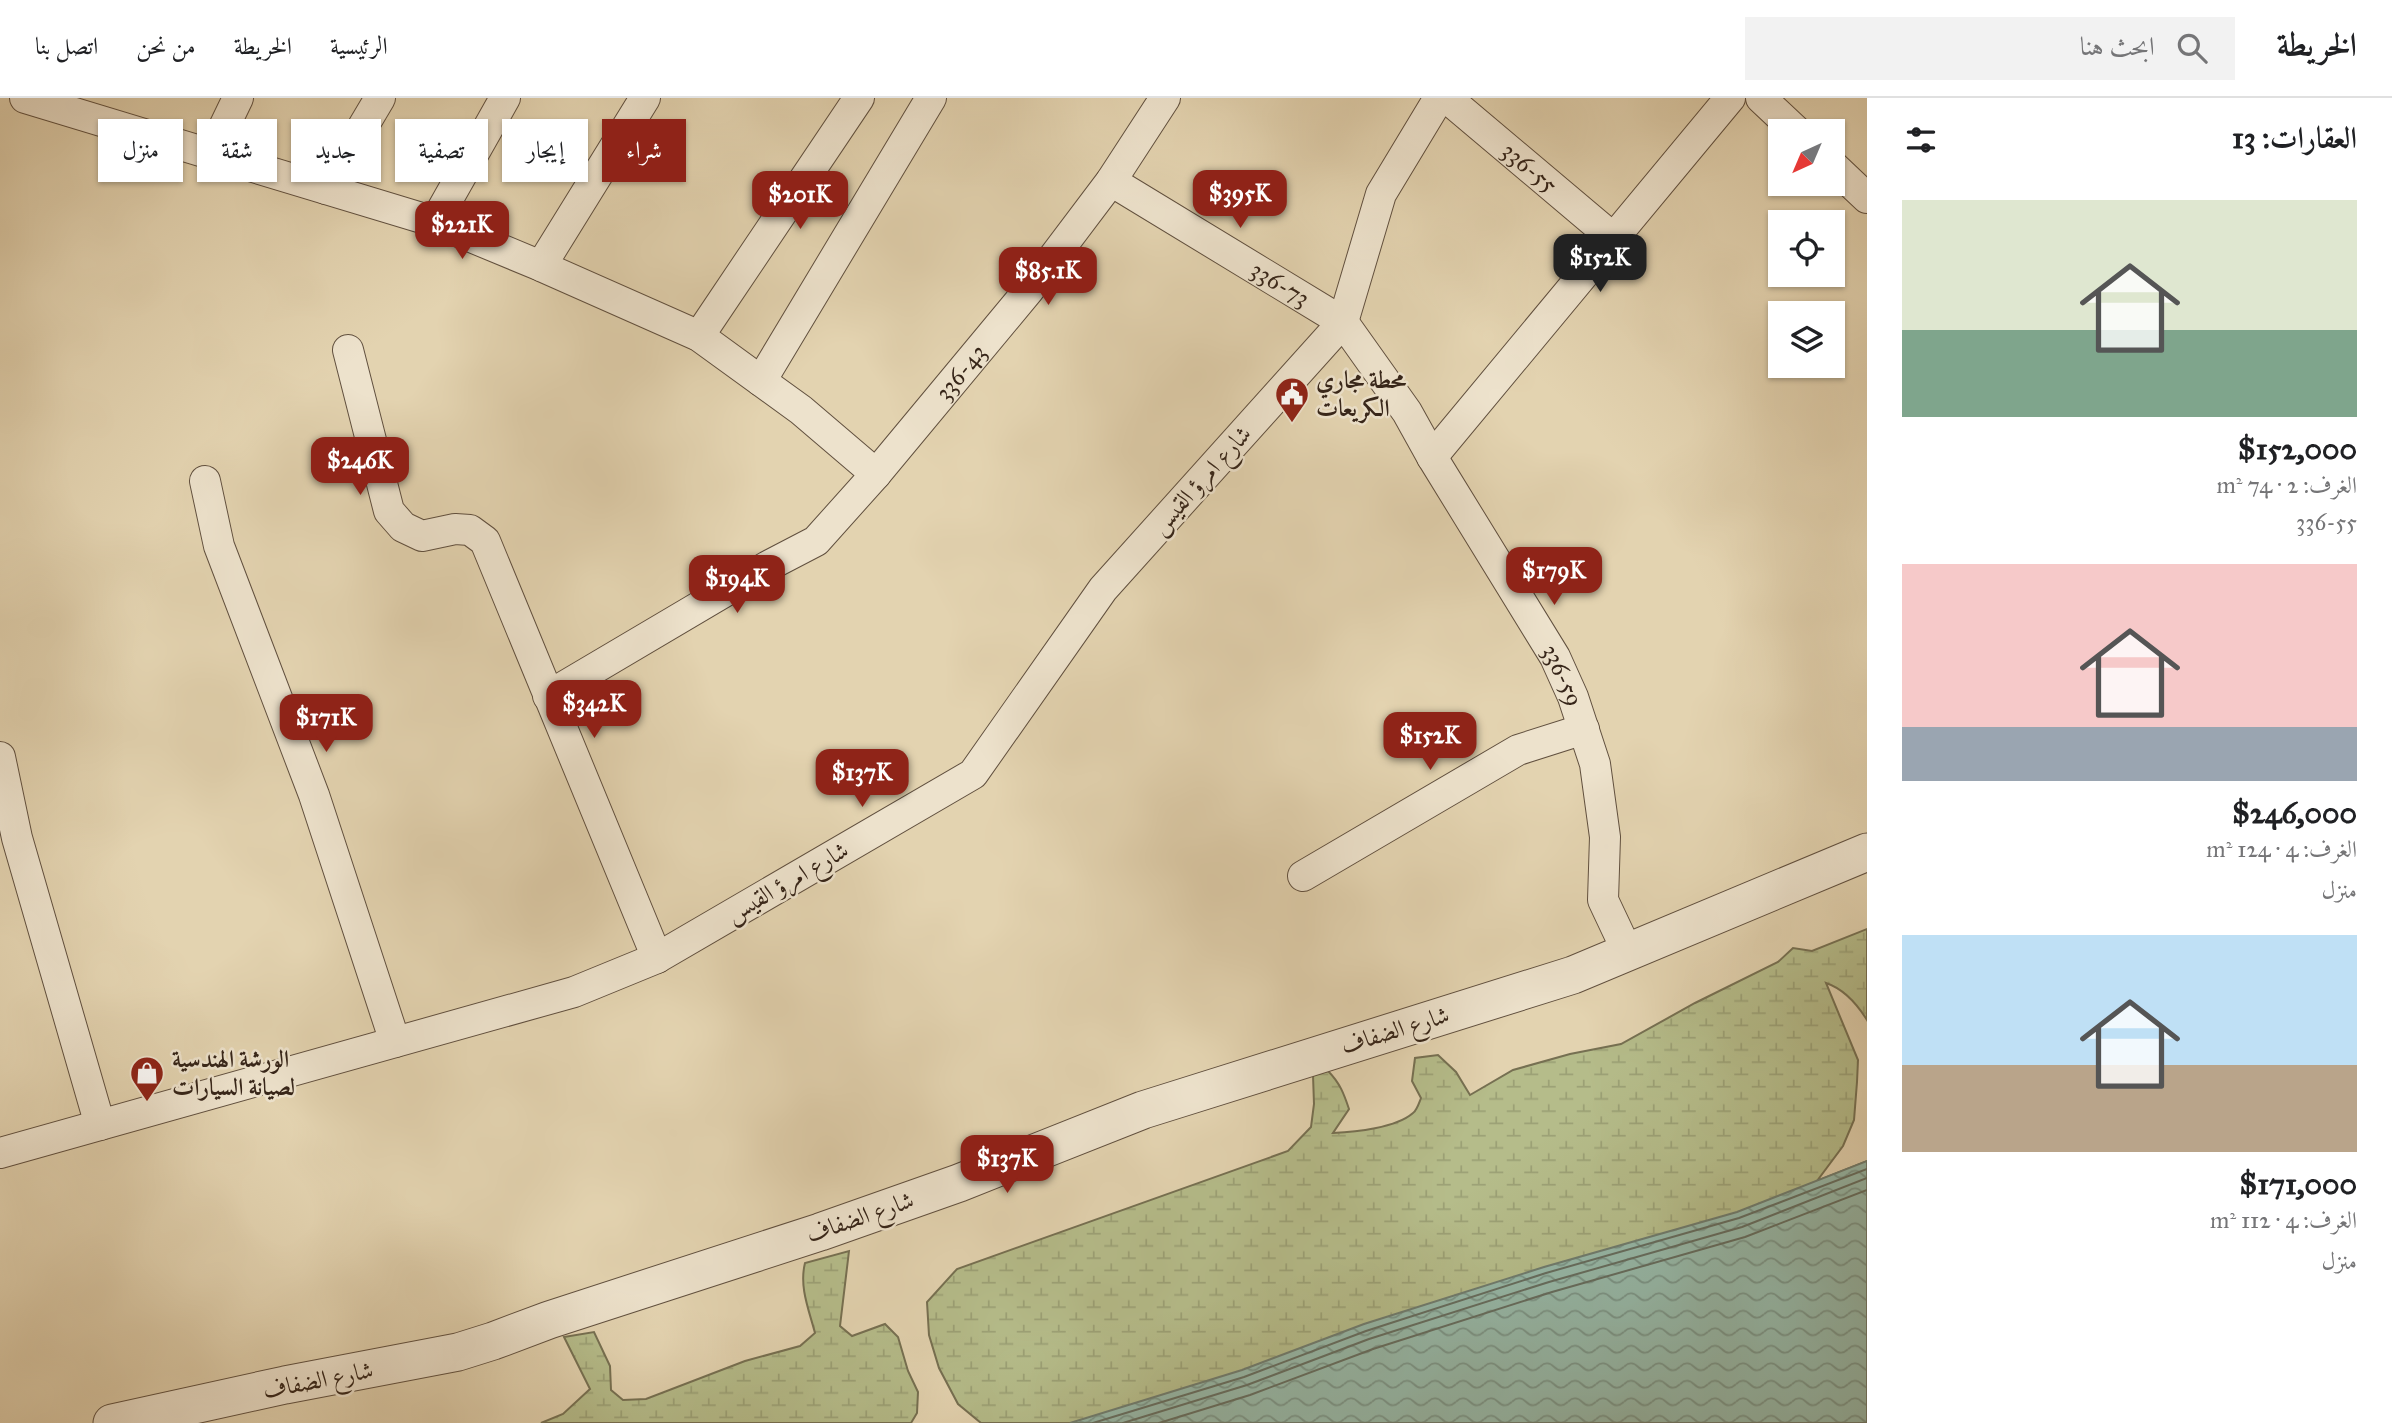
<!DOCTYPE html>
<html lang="ar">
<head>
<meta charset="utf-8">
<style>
  :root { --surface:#fff; --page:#f2f2f2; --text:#202124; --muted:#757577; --line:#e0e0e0; --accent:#8f2418 }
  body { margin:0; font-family:"IM FELL Great Primer",Amiri,serif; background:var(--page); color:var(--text); direction:rtl; height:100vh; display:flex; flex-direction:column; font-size:26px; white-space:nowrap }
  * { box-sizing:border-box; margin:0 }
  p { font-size:23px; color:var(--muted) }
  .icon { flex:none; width:38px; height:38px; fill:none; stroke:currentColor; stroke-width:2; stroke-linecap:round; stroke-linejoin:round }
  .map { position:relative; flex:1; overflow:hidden; direction:ltr }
  .sheet { display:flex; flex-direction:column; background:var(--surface); width:525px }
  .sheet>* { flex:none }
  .banner { position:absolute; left:21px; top:21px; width:665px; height:63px; direction:rtl; display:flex; gap:14px }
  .needle { width:46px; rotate:224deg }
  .fabs { position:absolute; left:1768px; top:21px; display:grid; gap:14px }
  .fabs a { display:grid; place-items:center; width:77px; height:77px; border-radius:0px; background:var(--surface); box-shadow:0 2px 5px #0004; font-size:35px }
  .price { position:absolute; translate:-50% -60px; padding:0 16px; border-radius:14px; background:var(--accent); color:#fff; font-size:23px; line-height:46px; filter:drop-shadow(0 2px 4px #0008) }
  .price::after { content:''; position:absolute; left:50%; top:42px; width:21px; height:16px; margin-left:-10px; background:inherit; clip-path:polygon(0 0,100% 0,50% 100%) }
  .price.selected { background:#222; color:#fff }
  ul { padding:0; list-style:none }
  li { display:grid; align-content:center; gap:14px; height:371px; padding:0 35px }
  li span { display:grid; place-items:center; height:217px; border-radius:0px; color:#555 }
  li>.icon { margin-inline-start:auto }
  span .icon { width:126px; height:126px; fill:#fffc; stroke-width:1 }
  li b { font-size:30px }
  h2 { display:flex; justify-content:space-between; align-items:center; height:84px; padding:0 35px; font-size:30px }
  .chip { padding:0 24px; border-radius:0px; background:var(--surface); box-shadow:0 2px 5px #0004; font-size:24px; line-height:63px }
  .chip.selected { background:var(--accent); color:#fff }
  header { display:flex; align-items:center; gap:42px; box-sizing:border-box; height:98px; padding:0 35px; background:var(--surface); border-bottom:2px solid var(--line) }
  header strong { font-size:33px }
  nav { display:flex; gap:38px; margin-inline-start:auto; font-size:24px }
  .search { width:490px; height:63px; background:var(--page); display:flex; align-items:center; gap:18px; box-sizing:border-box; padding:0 24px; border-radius:0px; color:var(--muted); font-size:26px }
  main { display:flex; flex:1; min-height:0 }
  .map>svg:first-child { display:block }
</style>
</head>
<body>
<header>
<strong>الخريطة</strong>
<div class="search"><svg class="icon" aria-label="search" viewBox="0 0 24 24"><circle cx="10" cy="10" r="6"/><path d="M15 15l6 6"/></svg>ابحث هنا</div>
<nav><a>الرئيسية</a><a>الخريطة</a><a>من نحن</a><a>اتصل بنا</a></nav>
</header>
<main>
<section class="sheet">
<h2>العقارات: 13<svg class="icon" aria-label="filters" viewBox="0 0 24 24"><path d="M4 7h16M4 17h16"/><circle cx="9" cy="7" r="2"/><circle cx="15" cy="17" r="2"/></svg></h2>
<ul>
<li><span style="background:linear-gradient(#dfe7d0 60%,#7fa58c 0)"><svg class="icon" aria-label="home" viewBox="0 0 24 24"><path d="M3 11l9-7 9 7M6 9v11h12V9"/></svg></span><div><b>$152,000</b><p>الغرف: 2 · 74 m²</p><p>336-55</p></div></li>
<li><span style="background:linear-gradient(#f6c9c9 75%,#9aa5b1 0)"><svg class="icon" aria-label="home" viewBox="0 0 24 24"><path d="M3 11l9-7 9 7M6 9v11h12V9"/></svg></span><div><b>$246,000</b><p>الغرف: 4 · 124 m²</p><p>منزل</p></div></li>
<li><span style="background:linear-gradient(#bfe0f5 60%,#b9a48a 0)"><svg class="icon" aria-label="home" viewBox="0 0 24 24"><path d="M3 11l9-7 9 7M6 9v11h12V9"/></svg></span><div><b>$171,000</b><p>الغرف: 4 · 112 m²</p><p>منزل</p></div></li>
</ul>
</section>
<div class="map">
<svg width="1867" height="1325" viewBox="0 0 1867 1325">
  <defs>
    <pattern id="wetland-marsh" width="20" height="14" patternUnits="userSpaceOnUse" patternTransform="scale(1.75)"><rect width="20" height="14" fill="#b5bc8a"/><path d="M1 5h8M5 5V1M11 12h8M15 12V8" fill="none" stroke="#9ca176"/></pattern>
    <pattern id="water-waves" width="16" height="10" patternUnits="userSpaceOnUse" patternTransform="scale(1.75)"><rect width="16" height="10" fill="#96b8a8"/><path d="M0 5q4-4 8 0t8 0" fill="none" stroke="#7b9588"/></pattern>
  </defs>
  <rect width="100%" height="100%" fill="#e3d3b0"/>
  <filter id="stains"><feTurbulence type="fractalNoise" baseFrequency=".00286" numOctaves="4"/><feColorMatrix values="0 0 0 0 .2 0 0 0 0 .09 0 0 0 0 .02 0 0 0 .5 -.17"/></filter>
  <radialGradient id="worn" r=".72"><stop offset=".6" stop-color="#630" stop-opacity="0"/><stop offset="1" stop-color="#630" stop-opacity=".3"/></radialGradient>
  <g fill="url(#wetland-marsh)" stroke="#767052" stroke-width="2">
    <path d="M1867 831V922C1857 906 1844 891 1826 885L1858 962 1857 984 1854 1022 1843 1048 1817 1083 1867 1063V1114L1256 1325H981L958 1306 939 1270 929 1237 927 1204 957 1171 1288 1053 1311 1029 1314 1006 1313 977 1328 973C1340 985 1344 996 1349 1011L1333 1035C1355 1034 1396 1030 1413 1015 1417 1012 1419 1005 1421 1000L1412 983 1415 960 1438 957 1456 974 1470 997 1513 972 1570 956 1621 946 1695 905 1778 864 1793 850 1812 853Z"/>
    <path d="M849 1153 840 1228 852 1238 885 1226 898 1239 908 1273 918 1294 917 1315 911 1325H541L563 1316 590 1291 564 1239 594 1234 610 1268 611 1292 623 1302 646 1301 745 1263 800 1248 815 1235C809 1212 799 1189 805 1165Z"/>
  </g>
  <path fill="url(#water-waves)" stroke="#707d6f" stroke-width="2" d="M1867 1063V1325H1070L1242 1272 1364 1226 1544 1169 1737 1114Z"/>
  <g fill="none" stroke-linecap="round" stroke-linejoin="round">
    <g stroke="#666e60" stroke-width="2">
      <path d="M1093 1325 1244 1279 1366 1233 1546 1175 1739 1120 1867 1071"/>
      <path d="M1123 1325 1247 1287 1369 1241 1549 1184 1742 1129 1867 1080"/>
      <path d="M1159 1325 1250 1297 1373 1251 1552 1194 1745 1139 1867 1092"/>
    </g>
    <g stroke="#61503f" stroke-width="32">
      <g id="minor">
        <path d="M25 0 435 124 541 168 699 238 801 312 876 376"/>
        <path id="s1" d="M1447 0 1613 140"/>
        <path d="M1761 0 1796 33"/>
        <path d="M211 56 238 0"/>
        <path d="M1832 67 1867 100"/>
        <path id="s2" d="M1111 83 1343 224 1407 314 1432 359 1555 559 1573 599 1595 666 1605 739 1603 802 1628 855"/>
        <path d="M326 91 380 0"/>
        <path d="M435 124 505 0"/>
        <path d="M541 168 645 0"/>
        <path d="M699 238 859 0"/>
        <path d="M348 252 389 413 403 429 422 438 455 431 470 432 485 443 657 860"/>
        <path d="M761 283 931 0"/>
        <path d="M1432 359 1730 0"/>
        <path d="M205 383 219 448 314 697 395 944"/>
        <path id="s3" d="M548 598 768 468 816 443 876 376 1028 193 1111 83 1165 0"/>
        <path d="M0 659 17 740 100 1027"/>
        <path d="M1303 778 1518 652 1584 631"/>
        <path d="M0 1055 574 894 657 860 973 676 1103 491 1343 224 1381 96 1439 0"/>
      </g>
    </g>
    <g stroke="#61503f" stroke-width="39">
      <path id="tertiary" d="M112 1325 285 1287 458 1254 493 1243 549 1222 820 1134 959 1085 1143 1012 1573 877 1867 754"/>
    </g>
    <use href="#minor" stroke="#ede2cc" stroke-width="30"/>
    <use href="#tertiary" stroke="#ede2cc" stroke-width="37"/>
  </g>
  <defs>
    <g id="civic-pin" transform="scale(1.75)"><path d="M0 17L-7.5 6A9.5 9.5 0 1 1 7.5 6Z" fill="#8f2418" stroke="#ede2cc"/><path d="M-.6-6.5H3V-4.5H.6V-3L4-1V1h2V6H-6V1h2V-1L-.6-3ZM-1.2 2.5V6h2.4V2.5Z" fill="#fff"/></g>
    <g id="shop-pin" transform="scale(1.75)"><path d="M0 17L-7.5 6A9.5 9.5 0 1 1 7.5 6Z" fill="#8f2418" stroke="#ede2cc"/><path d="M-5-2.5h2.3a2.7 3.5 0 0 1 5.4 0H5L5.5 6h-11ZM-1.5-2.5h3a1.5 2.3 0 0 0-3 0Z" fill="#fff"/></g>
  </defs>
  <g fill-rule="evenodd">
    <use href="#civic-pin" x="1292" y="296"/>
    <use href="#shop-pin" x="147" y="975"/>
  </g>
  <g text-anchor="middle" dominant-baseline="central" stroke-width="5" stroke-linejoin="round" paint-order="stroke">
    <g font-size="24" fill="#362519" stroke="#ede2cc">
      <text stroke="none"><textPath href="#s1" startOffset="108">336-55</textPath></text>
      <text stroke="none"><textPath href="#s2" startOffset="198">336-73</textPath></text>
      <text stroke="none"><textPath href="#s3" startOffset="532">336-43</textPath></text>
      <text transform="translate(1201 382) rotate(-48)">شارع امرؤ القيس</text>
      <text stroke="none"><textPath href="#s2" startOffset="688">336-59</textPath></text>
      <text transform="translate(787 784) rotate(-30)">شارع امرؤ القيس</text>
      <text transform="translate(1395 932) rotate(-17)">شارع الضفاف</text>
      <text transform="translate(860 1119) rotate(-19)">شارع الضفاف</text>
      <text transform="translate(318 1282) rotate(-11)">شارع الضفاف</text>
    </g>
    <g font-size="24" font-weight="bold" fill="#362519" stroke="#ede2cc" text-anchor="start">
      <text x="1316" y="282">محطة مجاري<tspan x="1316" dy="28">الكريعات</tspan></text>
      <text x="172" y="961">الورشة الهندسية<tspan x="172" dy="28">لصيانة السيارات</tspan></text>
    </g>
  </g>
  <rect width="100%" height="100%" filter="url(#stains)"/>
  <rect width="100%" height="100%" fill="url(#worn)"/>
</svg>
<div class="fabs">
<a><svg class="needle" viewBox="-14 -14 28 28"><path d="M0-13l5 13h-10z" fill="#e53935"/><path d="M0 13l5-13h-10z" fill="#757577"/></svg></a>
<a><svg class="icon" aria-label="locate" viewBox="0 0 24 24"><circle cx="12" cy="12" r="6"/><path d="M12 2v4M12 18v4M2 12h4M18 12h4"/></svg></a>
<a><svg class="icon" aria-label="layers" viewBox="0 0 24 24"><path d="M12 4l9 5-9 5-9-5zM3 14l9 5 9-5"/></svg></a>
</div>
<b class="price" style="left:1240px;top:132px">$395K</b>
<b class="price" style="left:800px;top:133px">$201K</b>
<b class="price" style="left:462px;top:163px">$221K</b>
<b class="price selected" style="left:1600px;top:196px">$152K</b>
<b class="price" style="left:1048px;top:209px">$85.1K</b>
<b class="price" style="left:360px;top:399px">$246K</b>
<b class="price" style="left:1554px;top:509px">$179K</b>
<b class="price" style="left:737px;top:517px">$194K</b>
<b class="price" style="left:594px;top:642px">$342K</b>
<b class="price" style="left:326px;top:656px">$171K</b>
<b class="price" style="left:1430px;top:674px">$152K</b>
<b class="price" style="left:862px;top:711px">$137K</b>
<b class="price" style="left:1007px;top:1097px">$137K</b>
<div class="banner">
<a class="chip selected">شراء</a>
<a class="chip">إيجار</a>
<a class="chip">تصفية</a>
<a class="chip">جديد</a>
<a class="chip">شقة</a>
<a class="chip">منزل</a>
</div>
</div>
</main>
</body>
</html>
